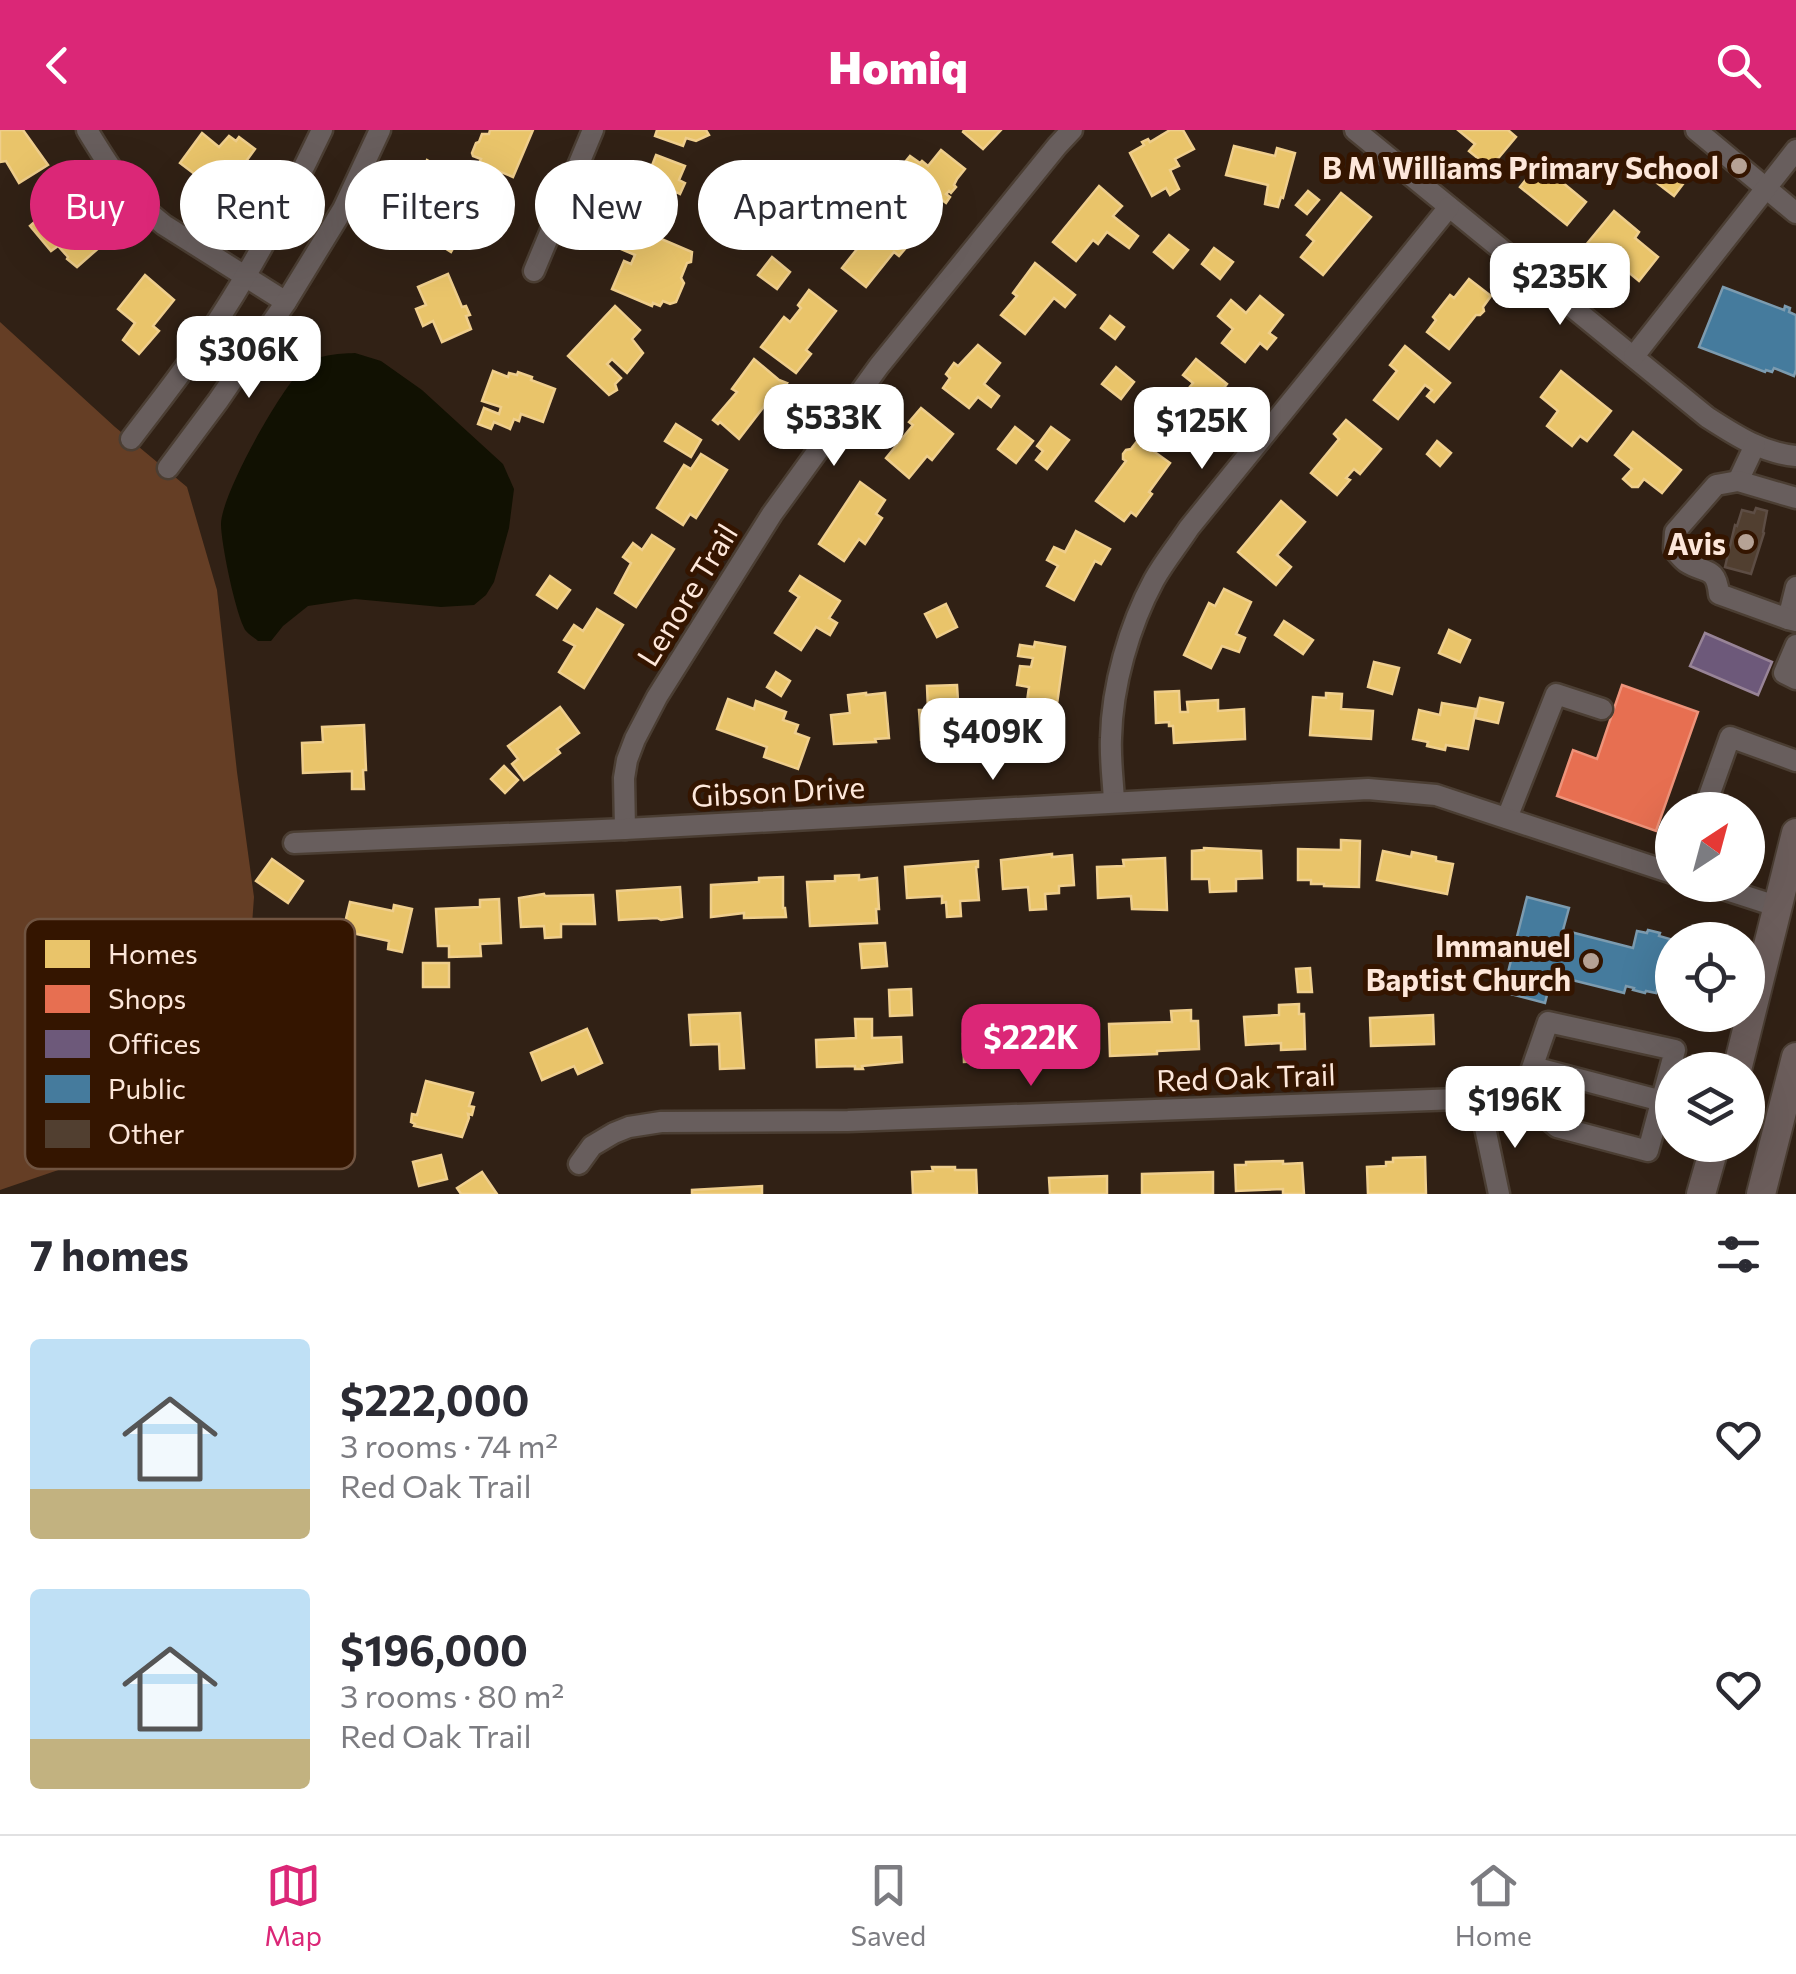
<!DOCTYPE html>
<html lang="en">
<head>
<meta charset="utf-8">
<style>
  :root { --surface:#fff; --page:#f7f7f7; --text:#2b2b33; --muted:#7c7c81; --line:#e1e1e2; --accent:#db2777 }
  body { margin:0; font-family:Commissioner,sans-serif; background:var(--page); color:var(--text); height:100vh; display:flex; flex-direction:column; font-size:38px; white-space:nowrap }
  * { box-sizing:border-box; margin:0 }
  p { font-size:32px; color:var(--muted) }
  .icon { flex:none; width:55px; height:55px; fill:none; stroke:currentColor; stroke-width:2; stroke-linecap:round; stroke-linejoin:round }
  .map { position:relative; height:1064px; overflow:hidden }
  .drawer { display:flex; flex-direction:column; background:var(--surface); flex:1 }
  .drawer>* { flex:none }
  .top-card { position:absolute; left:30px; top:30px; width:1000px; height:90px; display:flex; gap:20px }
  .needle { width:65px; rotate:36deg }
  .tools { position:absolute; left:1655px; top:662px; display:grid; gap:20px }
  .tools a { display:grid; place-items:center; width:110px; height:110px; border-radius:50%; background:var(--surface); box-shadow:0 10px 40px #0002; font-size:50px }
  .price { position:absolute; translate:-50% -85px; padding:0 22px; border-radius:20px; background:#fff; color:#222; font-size:32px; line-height:65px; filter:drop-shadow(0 2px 5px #0008) }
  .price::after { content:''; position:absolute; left:50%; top:60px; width:30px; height:22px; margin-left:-15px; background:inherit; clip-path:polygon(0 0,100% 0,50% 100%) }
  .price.active { background:var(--accent); color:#fff }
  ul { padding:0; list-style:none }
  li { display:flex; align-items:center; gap:30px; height:250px; padding:0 30px }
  li span { display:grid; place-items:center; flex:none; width:280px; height:200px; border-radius:10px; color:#555 }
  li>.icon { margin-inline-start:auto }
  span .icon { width:120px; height:120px; fill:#fffc; stroke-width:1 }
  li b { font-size:42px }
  h2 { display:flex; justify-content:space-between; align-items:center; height:120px; padding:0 30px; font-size:42px }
  .tag { padding:0 35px; border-radius:45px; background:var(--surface); box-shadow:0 10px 40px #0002; font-size:35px; line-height:90px }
  .tag.active { background:var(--accent); color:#fff }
  header { display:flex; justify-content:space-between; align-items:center; height:130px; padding:0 30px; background:var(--accent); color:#fff; font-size:45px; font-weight:800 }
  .menu { display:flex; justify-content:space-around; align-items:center; height:140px; border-top:2px solid var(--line); background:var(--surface); font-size:28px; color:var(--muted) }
  .menu a { display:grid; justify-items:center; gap:5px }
  .menu .active { color:var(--accent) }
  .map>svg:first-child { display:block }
</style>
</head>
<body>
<header><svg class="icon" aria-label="back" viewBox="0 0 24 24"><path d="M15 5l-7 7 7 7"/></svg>Homiq<svg class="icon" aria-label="search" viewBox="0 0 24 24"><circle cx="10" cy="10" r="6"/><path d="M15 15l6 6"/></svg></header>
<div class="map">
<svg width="1796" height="1064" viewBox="0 0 1796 1064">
  <rect width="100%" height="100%" fill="#312115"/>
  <path fill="#653e25" d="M0 192 115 297 187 357 217 460 237 642 254 767 246 877 213 987 0 1060Z"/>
  <path fill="#111102" d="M355 223 381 231 422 260 503 334 514 359 509 398 494 452 486 465 474 475 441 477 355 469 308 476 283 496 271 511H258C254 507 249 505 246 501 236 486 221 413 221 394 221 365 281 258 304 237 317 224 337 224 355 223Z"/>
  <g fill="#e9c46a" stroke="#efce8c" stroke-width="2.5">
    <path d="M0 0H23L48 35 19 53 6 31 0 32Z"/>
    <path d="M490 0H533L513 47 479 33 481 29 473 26 472 23 476 13 479 12 482 4H489Z"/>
    <path d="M657 0H706L709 5 696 11 686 8 683 16 655 6Z"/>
    <path d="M964 0H1001L983 19 963 2Z"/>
    <path d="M1170 0H1183L1194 19 1175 29 1179 36 1170 40 1179 59 1170 65 1166 58 1152 66 1130 23 1144 15 1142 12 1148 9 1150 12Z"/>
    <path d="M1458 0H1508L1516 7 1490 38 1469 21 1475 14Z"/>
    <path d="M202 3 219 17 229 6 236 11 239 7 255 19 231 52 236 55 230 64 224 60 221 64 180 33Z"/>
    <path d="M1234 16 1275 26 1277 18 1295 23 1283 68 1281 67 1278 77 1265 74 1268 55 1226 45Z"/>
    <path d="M941 20 965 39 957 49 954 55 956 57 951 63 949 61 946 64 950 67 946 73 942 70 938 72 925 88 901 69 915 52 909 47 911 45 901 37 910 26 920 33 922 31 928 36Z"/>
    <path d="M656 25 685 36 679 50 685 53 680 64 676 62 668 83 661 80 658 89 633 79 640 56 642 57 646 45 648 46Z"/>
    <path d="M427 30 446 41 440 52 421 41Z"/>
    <path d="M1539 33 1586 72 1567 95 1520 57Z"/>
    <path d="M1666 41 1683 54 1674 66 1657 53Z"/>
    <path d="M453 47 486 68 472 90 470 89 451 122 418 101 420 91 427 89 418 82 427 69 434 73 438 71Z"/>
    <path d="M835 47 851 60 836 79 820 65Z"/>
    <path d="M1099 56 1122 76 1113 86 1138 106 1129 118 1107 102 1098 114 1093 110 1076 131 1053 112Z"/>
    <path d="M1308 61 1319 70 1307 84 1296 75Z"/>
    <path d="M1341 63 1371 87 1323 145 1301 127 1314 111 1307 105Z"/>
    <path d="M63 67 101 116 77 137 67 129 68 127 58 116 51 121 30 96Z"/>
    <path d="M1614 81 1639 102 1635 108 1658 127 1639 151 1604 122 1599 128 1585 116Z"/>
    <path d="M876 83 911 112 899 126 894 122 866 157 842 138 861 114 855 109Z"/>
    <path d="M624 93 692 122 691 132 687 133 681 148 684 153 676 172 670 174 663 171 660 176 653 173 652 176 612 159 624 131 631 134 635 125 614 116Z"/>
    <path d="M1169 105 1188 120 1173 138 1154 122Z"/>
    <path d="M1214 118 1233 132 1220 149 1202 134Z"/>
    <path d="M772 127 790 142 777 159 758 145Z"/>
    <path d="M1035 133 1075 165 1065 177 1054 168 1025 204 1001 185 1017 166 1013 163Z"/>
    <path d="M448 144 462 177 466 176 470 185 466 186 471 199 442 212 433 191 423 196 416 179 426 175 418 157Z"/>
    <path d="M145 145 174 170 153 196 159 201 139 224 123 210 135 193 118 179Z"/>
    <path d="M1469 149 1491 166 1483 177 1484 181 1480 185H1476L1449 219 1427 202 1436 190 1433 187 1450 165 1454 168Z"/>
    <path d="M809 160 836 181 806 220 811 224 796 243 761 217 784 187 790 192 801 178 798 175Z"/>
    <path d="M1260 166 1283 185 1269 203 1276 208 1267 219 1260 213 1245 232 1222 213 1233 199 1218 186 1231 170 1246 183Z"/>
    <path d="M615 176 640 200 632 209 643 223 627 243 612 229 607 234 621 248 615 254 617 260 609 265 568 226Z"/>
    <path d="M1110 186 1124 197 1115 209 1101 198Z"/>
    <path d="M978 215 1000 233 984 254 999 266 991 277 978 267 969 278 943 258 950 248 946 244 954 233 958 236Z"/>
    <path d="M1405 216 1450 253 1434 272 1427 266 1432 260 1425 255 1398 289 1374 270 1397 241 1390 235Z"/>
    <path d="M754 229 779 250 787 253 772 272 769 270 739 309 720 292 718 294 713 290 737 262 732 259Z"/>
    <path d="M1196 229 1227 254 1220 263 1223 265 1215 277 1205 290 1202 288 1187 307 1164 288 1166 287 1156 279 1158 275 1154 272 1160 264 1164 268 1170 261 1180 269 1193 253 1183 245Z"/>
    <path d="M1116 237 1134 252 1121 269 1102 254Z"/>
    <path d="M493 241 508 247 509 243 517 245 518 242 532 247 531 250 555 259 543 292 521 284 519 291 514 289 510 299 494 292 491 299 478 294 484 278 499 284 501 277 482 271Z"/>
    <path d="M1561 241 1611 281 1587 311 1580 306 1572 316 1547 296 1558 281 1541 267Z"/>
    <path d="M921 278 953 304 932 330 927 326 909 348 886 328 913 295 909 292Z"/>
    <path d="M1346 290 1381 319 1360 344 1354 339 1346 348 1350 350 1337 365 1311 343 1339 309 1334 304Z"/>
    <path d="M676 294 701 310 691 327 665 311Z"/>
    <path d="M1015 297 1033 311 1016 333 998 319Z"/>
    <path d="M1051 297 1069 310 1047 339 1036 330 1043 321 1037 316Z"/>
    <path d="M1633 302 1681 340 1662 363 1644 349 1638 357H1632L1623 349 1632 339 1615 325Z"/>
    <path d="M1138 310 1170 333 1149 362 1152 364 1136 386 1131 382 1124 391 1096 371 1126 331 1123 329V324L1126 320 1131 319Z"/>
    <path d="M1437 311 1451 323 1440 336 1427 324Z"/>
    <path d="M701 324 727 340 696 388 690 384 683 395 657 378 684 335 691 339Z"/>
    <path d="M860 352 885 370 876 384 882 388 865 414 859 409 844 431 819 414Z"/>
    <path d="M1281 371 1305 392 1277 425 1291 437 1276 455 1238 422Z"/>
    <path d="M1076 401 1110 419 1101 434 1095 431 1074 470 1047 456 1058 436 1047 430 1054 417 1065 422Z"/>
    <path d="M652 405 674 419 636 477 615 463 631 433 623 427 633 413 642 420Z"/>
    <path d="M550 446 570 460 557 478 537 465Z"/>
    <path d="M800 446 840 471 829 488 837 493 830 505 816 497 801 520 775 503 799 467 790 461Z"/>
    <path d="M1224 459 1251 472 1236 504 1245 508 1239 522 1222 516 1211 538 1184 525 1209 473 1215 476Z"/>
    <path d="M946 474 957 497 937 507 925 484Z"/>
    <path d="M597 479 623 495 584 558 559 542 575 516 564 510 574 495 583 501Z"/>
    <path d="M1284 491 1313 510 1303 524 1275 505Z"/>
    <path d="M1449 500 1470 510 1460 532 1439 523Z"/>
    <path d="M1035 512 1065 517 1057 574 1046 572 1042 596 1024 593 1029 557 1017 555 1020 536 1031 537 1033 528 1018 526 1020 515 1034 517Z"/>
    <path d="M1374 532 1399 538 1392 564 1368 557Z"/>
    <path d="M776 542 790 551 781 566 767 557Z"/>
    <path d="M957 555 958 571 988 570 990 618 972 619 971 609 921 610 919 580H928L927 556Z"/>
    <path d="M1179 561 1180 582H1188L1187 572 1218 570V581L1244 579 1245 609 1174 613 1173 596H1169V592L1156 593 1155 562Z"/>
    <path d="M866 563V565L885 563 889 608 875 609 876 612 834 614 831 585 850 583 848 565Z"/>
    <path d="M1326 563 1342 564 1341 579 1373 581 1371 609 1310 605 1313 567 1326 568Z"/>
    <path d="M1480 568 1503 573 1498 593 1475 588Z"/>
    <path d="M728 569 754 579 756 571 786 582 783 590 798 595 795 603 809 608 798 639 764 627 767 617 717 599Z"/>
    <path d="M1442 573 1476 579 1468 619 1446 615 1445 620 1427 616 1428 612 1413 609 1419 580 1440 585Z"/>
    <path d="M560 577 579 603 557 619 560 623 524 650 512 634 518 629 508 616Z"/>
    <path d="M364 595 366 640H363L364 659H352V641L303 643 302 613 323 612 322 597Z"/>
    <path d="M504 636 518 650 505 663 491 649Z"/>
    <path d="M1341 710 1360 711 1359 757 1324 756V754H1311V750H1298V719L1341 720Z"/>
    <path d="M1204 718 1261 721 1262 748 1236 749V761L1210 762 1209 749H1192V721L1204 720Z"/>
    <path d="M1383 721 1411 727 1412 722 1436 727V731L1453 734 1447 764 1377 750Z"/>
    <path d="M1052 724V727L1072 725 1074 755 1059 756V763L1045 764 1046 779 1030 780 1028 757 1003 759 1001 730Z"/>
    <path d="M1165 728 1167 780 1132 779 1131 766 1098 768 1097 737 1124 736 1123 730Z"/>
    <path d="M272 729 303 751 288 773 256 751Z"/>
    <path d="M978 731V737H976L979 770 960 771 961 786 947 787 946 772 942 773V766L907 768 905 737Z"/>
    <path d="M859 745V750L877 748 879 779H876L877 793 810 796 807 752 835 751V746Z"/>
    <path d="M783 747V778H785L786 787 744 788V783L711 787V755L759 752V748Z"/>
    <path d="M680 757 682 787 661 790 657 788 619 790 617 761Z"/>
    <path d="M544 764 545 766 593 765 595 794H561V807L545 808 544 796 521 797 519 768Z"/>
    <path d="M499 769 501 813 480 814 481 826 449 827V816H438L436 779 480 777V770Z"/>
    <path d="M350 772 393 781 394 775 412 779 402 822 388 819 389 811 343 801Z"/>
    <path d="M885 813 887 836 862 838 860 814Z"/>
    <rect x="423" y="833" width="26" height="24"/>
    <path d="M1310 838 1312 862H1298L1296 839Z"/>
    <path d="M911 859 912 885 890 886 889 860Z"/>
    <path d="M1299 874V884H1304L1305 919 1281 920V913L1246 915 1244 887 1279 885V875Z"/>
    <path d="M1191 880V891H1198L1199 919 1157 921V924L1110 926 1109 894 1172 892 1171 881Z"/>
    <path d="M740 883 744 938 720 939 719 914 691 915 689 885Z"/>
    <path d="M984 884H1005L1006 902 1026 901 1027 930 994 931V934H988V931L964 932 963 904 985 903Z"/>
    <path d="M1433 885 1434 914 1371 916 1370 888Z"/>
    <path d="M855 889H872V908L901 907 902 932 862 936 863 939H855V936L817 937 816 910 856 908Z"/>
    <path d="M587 899 602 933 578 944 574 936 542 950 531 923Z"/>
    <path d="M426 951 473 963 469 976 474 977 472 985 468 984 469 988 462 1007 414 996 415 994 411 992 412 984 417 985Z"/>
    <path d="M441 1025 447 1049 419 1056 413 1032Z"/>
    <path d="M1425 1027 1426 1064H1368L1367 1037 1386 1036V1032H1393V1028Z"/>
    <path d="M1283 1031V1034L1302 1033 1304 1064H1283V1059L1236 1061 1235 1035H1246V1032Z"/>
    <path d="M932 1037H955V1040H976L977 1064H913L912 1042 933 1041Z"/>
    <path d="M482 1042 497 1064H461L457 1058Z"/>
    <path d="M1213 1042V1064H1142V1044Z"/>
    <path d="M1107 1046V1064H1050L1049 1048Z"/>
    <path d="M762 1056V1064H692V1060Z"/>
  </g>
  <path fill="#e76f51" stroke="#ee937a" stroke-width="2.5" d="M1622 555 1698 582 1656 701 1557 666 1573 620 1597 629Z"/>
  <path fill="#6d597a" stroke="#988497" stroke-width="2.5" d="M1705 503 1772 532 1758 565 1690 536Z"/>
  <g fill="#457b9d" stroke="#7c9baf" stroke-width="2.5">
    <path d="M1723 157 1784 180 1785 176 1790 178 1789 182 1796 185V240L1794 246 1774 238 1772 242 1766 240 1765 242 1699 217Z"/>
    <path d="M1527 767 1569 778 1563 800 1633 818 1637 801 1647 803 1648 800 1660 803 1659 806 1670 809 1668 816 1672 817V857L1658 854 1656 863 1646 861 1645 863 1633 860 1634 858 1626 856 1624 863 1552 845 1545 873 1503 862Z"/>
  </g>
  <path fill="#513f30" stroke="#5d4d44" stroke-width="2.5" d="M1756 378 1767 381 1763 402 1764 403 1751 444 1725 437 1735 395 1737 396 1742 380 1754 383Z"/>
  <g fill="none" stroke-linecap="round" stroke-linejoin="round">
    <g stroke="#4b3e33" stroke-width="25">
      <g id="minor">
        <path d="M87 0C110 38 128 67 164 95L286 172"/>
        <path d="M1355 0 1707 287C1735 305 1762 323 1796 326"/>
        <path d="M1696 0 1796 83"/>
        <path d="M534 141 593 0"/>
        <path d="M1634 226 1796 20"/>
        <path d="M131 309C162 268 195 227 222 184 260 125 292 63 322 0"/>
        <path d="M168 338 218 271 286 172 343 79 380 0"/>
        <path d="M1738 351 1755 315"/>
        <path d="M1796 457 1788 489 1796 491"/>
        <path d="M1788 489 1719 464C1716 435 1704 444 1686 432 1683 430 1676 422 1674 419L1675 402 1716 355 1738 351 1796 368"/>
        <path d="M1796 515 1784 543 1796 549"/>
        <path d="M1114 671C1113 650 1110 629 1111 608 1112 556 1129 496 1154 450 1164 432 1178 415 1189 398L1449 77"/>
        <path d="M1704 680 1730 607 1796 631"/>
        <path d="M1507 688 1556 564 1602 579"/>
        <path d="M625 699 624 648 627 630 635 609 657 567 772 384 879 236 1057 16 1072 0"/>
        <path d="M294 713 625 699 1368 659 1436 665 1672 743"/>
        <path d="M1711 755 1779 777"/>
        <path d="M1548 892 1675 920 1648 1021 1557 997 1522 967Z"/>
        <path d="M1533 937 1662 971"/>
        <path d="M1477 976 1522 967"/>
        <path d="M579 1034 592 1016 614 1003 629 997 661 992 848 991 1459 969 1477 976 1483 988 1499 1064"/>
      </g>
    </g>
    <g stroke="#4b3e33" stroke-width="32">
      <g id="major">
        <path d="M1737 940 1796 703"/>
        <path d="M1701 1064 1715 1015"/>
        <path d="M1761 1064 1796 927"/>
      </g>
    </g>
    <use href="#minor" stroke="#685e5d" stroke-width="20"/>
    <use href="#major" stroke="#6b5d5b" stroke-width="28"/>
  </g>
  <g fill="#b6a295" stroke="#341500" stroke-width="4">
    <circle cx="1739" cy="36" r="10"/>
    <circle cx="1746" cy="412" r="10"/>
    <circle cx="1591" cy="831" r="10"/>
  </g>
  <g text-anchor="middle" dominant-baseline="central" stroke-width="10" stroke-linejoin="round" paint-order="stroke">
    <g font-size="30" font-weight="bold" fill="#fde7da" stroke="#341500" text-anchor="end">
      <text x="1719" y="36">B M Williams Primary School</text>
      <text x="1726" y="412">Avis</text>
      <text x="1571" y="814">Immanuel<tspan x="1571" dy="34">Baptist Church</tspan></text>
    </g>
    <g font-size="30" fill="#fde7da" stroke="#341500">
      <text transform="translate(686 464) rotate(-58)">Lenore Trail</text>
      <text transform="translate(778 660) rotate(-3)">Gibson Drive</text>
      <text transform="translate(1246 946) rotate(-2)">Red Oak Trail</text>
    </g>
  </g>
  <rect x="25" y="789" width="330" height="250" rx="15" fill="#341500" stroke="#705441" stroke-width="2.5"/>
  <rect x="45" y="810" width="45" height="28" fill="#e9c46a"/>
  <rect x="45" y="855" width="45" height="28" fill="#e76f51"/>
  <rect x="45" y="900" width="45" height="28" fill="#6d597a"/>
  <rect x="45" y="945" width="45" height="28" fill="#457b9d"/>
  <rect x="45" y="990" width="45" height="28" fill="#513f30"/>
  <g font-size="28" fill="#fde7da">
    <text x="108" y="834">Homes</text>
    <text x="108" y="879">Shops</text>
    <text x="108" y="924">Offices</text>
    <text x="108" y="969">Public</text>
    <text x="108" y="1014">Other</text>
  </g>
</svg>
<div class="tools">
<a><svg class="needle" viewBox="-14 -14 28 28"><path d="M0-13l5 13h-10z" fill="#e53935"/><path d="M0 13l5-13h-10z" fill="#7c7c81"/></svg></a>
<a><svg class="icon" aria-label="locate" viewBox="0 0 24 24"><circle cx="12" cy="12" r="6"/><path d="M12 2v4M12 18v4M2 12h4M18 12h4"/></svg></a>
<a><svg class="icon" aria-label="layers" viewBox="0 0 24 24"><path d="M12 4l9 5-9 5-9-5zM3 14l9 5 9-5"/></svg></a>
</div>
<b class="price" style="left:1560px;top:198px">$235K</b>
<b class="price" style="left:249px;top:271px">$306K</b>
<b class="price" style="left:834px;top:339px">$533K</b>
<b class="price" style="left:1202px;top:342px">$125K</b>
<b class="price" style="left:993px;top:653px">$409K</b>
<b class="price active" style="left:1031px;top:959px">$222K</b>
<b class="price" style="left:1515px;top:1021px">$196K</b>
<div class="top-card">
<a class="tag active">Buy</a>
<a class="tag">Rent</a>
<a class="tag">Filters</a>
<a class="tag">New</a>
<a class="tag">Apartment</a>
</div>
</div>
<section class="drawer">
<h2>7 homes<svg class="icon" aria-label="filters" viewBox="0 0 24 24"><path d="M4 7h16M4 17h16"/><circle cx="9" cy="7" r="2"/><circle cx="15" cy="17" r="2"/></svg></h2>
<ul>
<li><span style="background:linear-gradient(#bfe0f5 75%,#c2b280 0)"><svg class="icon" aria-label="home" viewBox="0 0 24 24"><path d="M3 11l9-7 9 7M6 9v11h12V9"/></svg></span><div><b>$222,000</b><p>3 rooms · 74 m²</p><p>Red Oak Trail</p></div><svg class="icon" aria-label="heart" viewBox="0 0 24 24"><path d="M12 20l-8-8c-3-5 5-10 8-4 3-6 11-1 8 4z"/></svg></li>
<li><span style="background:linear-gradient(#bfe0f5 75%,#c2b280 0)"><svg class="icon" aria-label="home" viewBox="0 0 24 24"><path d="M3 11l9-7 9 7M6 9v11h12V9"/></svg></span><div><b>$196,000</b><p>3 rooms · 80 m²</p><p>Red Oak Trail</p></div><svg class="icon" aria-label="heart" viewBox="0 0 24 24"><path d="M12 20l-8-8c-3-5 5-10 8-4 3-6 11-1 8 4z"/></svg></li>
</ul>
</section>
<nav class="menu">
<a class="active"><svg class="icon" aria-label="map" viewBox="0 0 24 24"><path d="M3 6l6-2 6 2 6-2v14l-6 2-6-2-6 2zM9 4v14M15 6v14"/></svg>Map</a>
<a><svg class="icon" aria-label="saved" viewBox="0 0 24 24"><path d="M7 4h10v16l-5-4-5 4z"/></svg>Saved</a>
<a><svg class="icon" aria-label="home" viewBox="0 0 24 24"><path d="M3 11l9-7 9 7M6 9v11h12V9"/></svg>Home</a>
</nav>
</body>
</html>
